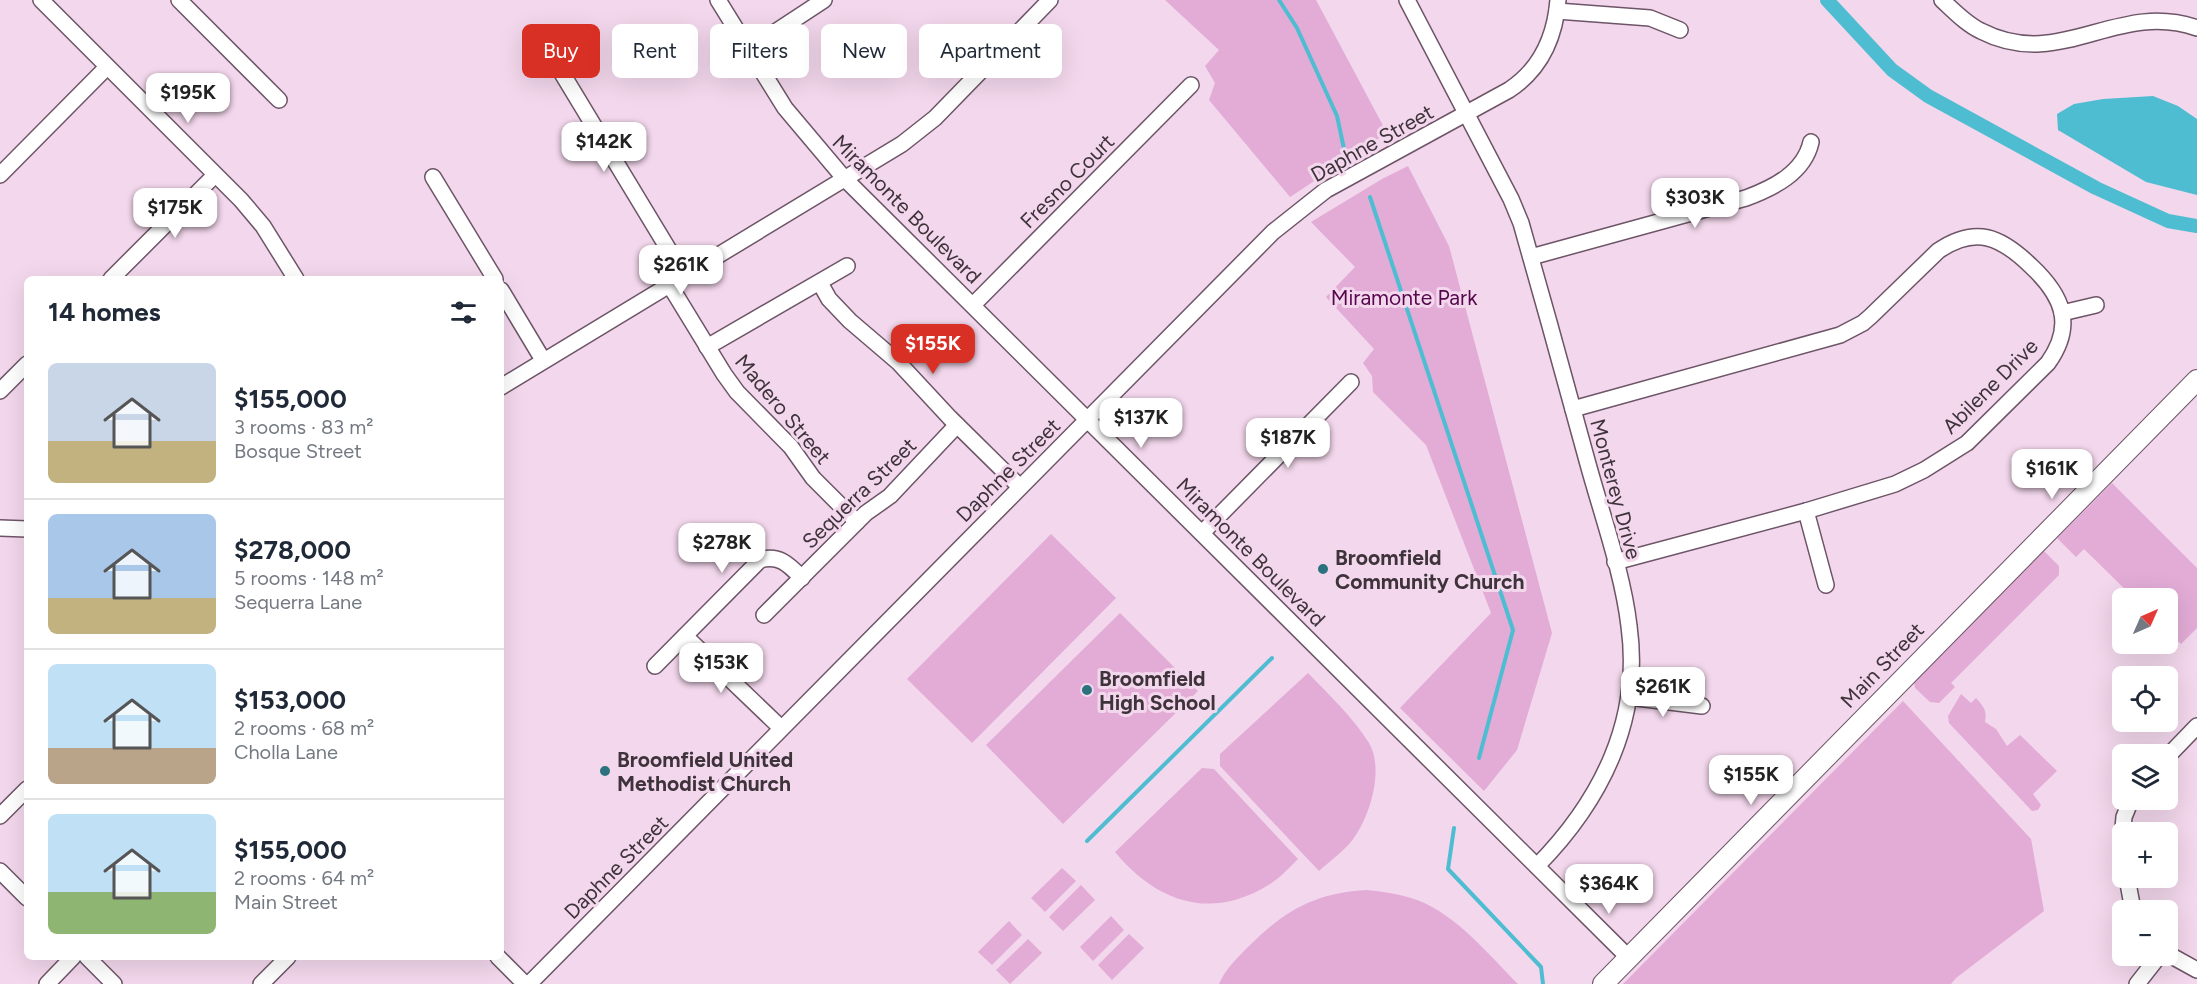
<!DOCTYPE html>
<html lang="en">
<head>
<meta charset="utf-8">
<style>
  :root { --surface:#fff; --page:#f2f2f3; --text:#1f2937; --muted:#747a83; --line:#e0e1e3; --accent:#d93025 }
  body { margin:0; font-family:Figtree,sans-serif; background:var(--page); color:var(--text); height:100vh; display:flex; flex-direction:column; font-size:22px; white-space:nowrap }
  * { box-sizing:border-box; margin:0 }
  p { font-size:20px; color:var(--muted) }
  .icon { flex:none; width:33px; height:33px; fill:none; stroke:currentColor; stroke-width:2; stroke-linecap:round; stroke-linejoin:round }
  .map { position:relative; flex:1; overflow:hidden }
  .drawer { position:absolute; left:24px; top:276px; width:480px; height:684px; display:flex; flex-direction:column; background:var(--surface); border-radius:9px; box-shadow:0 6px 24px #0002 }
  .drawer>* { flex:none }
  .hud { position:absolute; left:522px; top:24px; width:570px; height:54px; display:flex; gap:12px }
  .needle { width:39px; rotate:45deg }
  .tools { position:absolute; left:2112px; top:588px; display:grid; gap:12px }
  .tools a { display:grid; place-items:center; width:66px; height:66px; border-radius:9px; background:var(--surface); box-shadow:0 6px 24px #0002; font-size:30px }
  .price { position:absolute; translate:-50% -51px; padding:0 14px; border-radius:12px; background:#fff; color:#222; font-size:20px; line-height:39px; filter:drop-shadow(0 2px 3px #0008) }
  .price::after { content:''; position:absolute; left:50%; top:36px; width:18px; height:14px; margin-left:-9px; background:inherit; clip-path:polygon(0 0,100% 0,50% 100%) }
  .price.on { background:var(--accent); color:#fff }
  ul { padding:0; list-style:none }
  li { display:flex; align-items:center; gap:18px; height:150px; padding:0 24px }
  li+li { border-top:2px solid var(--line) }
  li span { display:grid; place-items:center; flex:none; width:168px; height:120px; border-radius:9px; color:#555 }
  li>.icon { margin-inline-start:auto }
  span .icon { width:72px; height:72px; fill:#fffc; stroke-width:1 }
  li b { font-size:26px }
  h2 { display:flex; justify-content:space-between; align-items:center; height:72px; padding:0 24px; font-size:26px }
  .tag { padding:0 21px; border-radius:9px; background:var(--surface); box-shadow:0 6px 24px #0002; font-size:21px; line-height:54px }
  .tag.on { background:var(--accent); color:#fff }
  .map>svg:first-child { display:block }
</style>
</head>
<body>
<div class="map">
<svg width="2197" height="984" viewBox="0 0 2197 984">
  <rect width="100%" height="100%" fill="#f3d7ec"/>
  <g fill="#e2acd6">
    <path d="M1165 0H1316L1387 133 1290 197 1209 100 1215 83 1205 66 1219 50Z"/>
    <path d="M1408 166 1449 246 1552 633 1517 750 1484 791 1400 708 1491 613 1426 445 1373 392 1372 376 1363 363 1374 349 1326 297 1355 267 1311 222 1382 179Z"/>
    <path d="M2112 483 2197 568V628L2181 644 2168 631V598H2134L2084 549 2076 557 2057 538Z"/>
    <path d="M1051 534 1116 598 972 743 907 679Z"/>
    <path d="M2044 551 2059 566V575L1951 683 1955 687 1939 703 1930 702 1915 688 1914 682Z"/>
    <path d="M1120 613 1198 691 1063 824 986 745Z"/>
    <path d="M1308 673C1329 695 1353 717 1369 743 1385 770 1369 821 1350 843 1341 853 1329 862 1319 871L1220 766V754Z"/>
    <path d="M1961 694 1971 703 1976 698C1984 707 1987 710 1985 722L1996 729 2007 746 2020 735 2057 771 2033 794 2041 805 2038 810 2032 811 1949 723 1948 716Z"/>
    <path d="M1903 701 2031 839 2044 911 1956 978 1951 984H1623Z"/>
    <path d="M1202 768 1214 769 1298 859C1289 868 1281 877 1270 884 1212 921 1157 903 1115 852Z"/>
    <path d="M1062 868 1076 881 1045 912 1031 898Z"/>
    <path d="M1081 885 1095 900 1063 931 1049 917Z"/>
    <path d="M1367 890C1384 892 1401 894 1417 900 1457 915 1489 955 1518 984H1219C1226 968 1238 957 1251 944 1287 909 1316 893 1367 890Z"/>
    <path d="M1111 916 1124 930 1093 961 1080 947Z"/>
    <path d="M1009 921 1022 935 992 965 978 952Z"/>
    <path d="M1129 934 1144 948 1112 980 1098 965Z"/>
    <path d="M1028 939 1042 953 1010 984 996 970Z"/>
  </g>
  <path fill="#4ebdd1" d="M2153 96 2178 106 2197 119V195L2146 182 2058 130 2057 114 2074 104 2103 99Z"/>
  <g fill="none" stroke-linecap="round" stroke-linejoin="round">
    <g stroke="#4ebdd1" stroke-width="4">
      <path d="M1279 0 1297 28 1337 116 1346 158"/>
      <path d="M1370 197 1513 630 1479 758"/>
      <path d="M1454 828 1448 869 1541 967 1543 984"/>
      <path d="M1087 841 1272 658"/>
    </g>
    <path stroke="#4ebdd1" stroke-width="14" d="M1827 0 1892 70 1928 96 2096 188 2168 221 2197 226"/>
    <g stroke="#6d5567" stroke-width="18">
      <g id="minor">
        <path d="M41 0 241 200 263 226 296 279"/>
        <path d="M179 0 279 100"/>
        <path d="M718 0 785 108 844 178 1629 958"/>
        <path d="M1407 0 1511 199 1521 223C1544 303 1566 384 1588 464 1602 515 1623 574 1629 626 1642 720 1601 801 1537 866"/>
        <path d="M1942 0C1954 11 1966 24 1981 31 2061 72 2116 0 2197 28"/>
        <path d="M1557 11 1650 18 1680 30"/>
        <path d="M748 50 824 0"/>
        <path d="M551 55 684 275"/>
        <path d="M0 175 107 67"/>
        <path d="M433 177 495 279"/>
        <path d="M1531 257 1746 198C1773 188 1804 173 1811 142"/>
        <path d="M111 279 215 175"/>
        <path d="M820 283 829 299 850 321 898 362 950 418 1020 487"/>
        <path d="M669 284 724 374 737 392 791 447 813 478 857 522"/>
        <path d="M501 290 543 360"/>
        <path d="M973 305 1191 85"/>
        <path d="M2062 313 2096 305"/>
        <path d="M707 347 847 266"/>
        <path d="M501 387 902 144 935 118 1050 0"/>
        <path d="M0 391 27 364"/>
        <path d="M1573 409 1840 335 1863 323 1871 316 1938 251C1976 225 2001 237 2031 266 2063 296 2075 325 2048 363L1967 443 1924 470 1895 484 1806 511 1615 562"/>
        <path d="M1806 511 1826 585"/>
        <path d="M0 528 27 529"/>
        <path d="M1202 533 1351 382"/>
        <path d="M764 615 866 513 890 496 957 425"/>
        <path d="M685 636 781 728"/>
        <path d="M655 666 760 560C779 554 789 565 802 578"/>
        <path d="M1629 697 1702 706"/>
        <path d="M2168 756 2197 726"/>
        <path d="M0 816 27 789"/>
        <path d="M2122 840 2124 817 2131 800"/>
        <path d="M0 871 27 898"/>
        <path d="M2127 878 2133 910"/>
        <path d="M2168 954 2197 970"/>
        <path d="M87 957 114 984"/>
        <path d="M498 957 525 984"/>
        <path d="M47 984 73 957"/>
        <path d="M261 984 288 957"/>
        <path d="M529 984 1273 232 1326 190 1509 90C1541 69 1555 37 1558 0"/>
        <path d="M2137 984 2159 956"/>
      </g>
    </g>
    <g stroke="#6d5567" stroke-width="22">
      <path id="major" d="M1603 984 2197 380"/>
    </g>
    <use href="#minor" stroke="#fff" stroke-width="15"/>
    <use href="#major" stroke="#fff" stroke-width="20"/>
  </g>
  <g fill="#2b717e" stroke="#f3d7ec" stroke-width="2">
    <circle cx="1323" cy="569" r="6"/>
    <circle cx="1087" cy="690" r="6"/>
    <circle cx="605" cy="771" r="6"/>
  </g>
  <g text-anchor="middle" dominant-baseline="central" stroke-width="6" stroke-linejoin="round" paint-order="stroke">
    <g font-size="21" fill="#3e333b" stroke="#f3d7ec">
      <text transform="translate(1372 143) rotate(-29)">Daphne Street</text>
      <text transform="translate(1067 181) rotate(-45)">Fresno Court</text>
      <text transform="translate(907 209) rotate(45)">Miramonte Boulevard</text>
      <text transform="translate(1990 386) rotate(-45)">Abilene Drive</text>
      <text transform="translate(783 409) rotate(50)">Madero Street</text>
      <text transform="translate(1008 470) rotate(-45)">Daphne Street</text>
      <text transform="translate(1616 489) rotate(75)">Monterey Drive</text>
      <text transform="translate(859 493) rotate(-44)">Sequerra Street</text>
      <text transform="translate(1251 552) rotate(45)">Miramonte Boulevard</text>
      <text transform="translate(1882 665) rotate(-46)">Main Street</text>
      <text transform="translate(616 867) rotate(-45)">Daphne Street</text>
    </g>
    <g font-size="21" fill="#56064c" stroke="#f3d7ec">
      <text x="1404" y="297">Miramonte Park</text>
    </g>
    <g font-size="21" font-weight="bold" fill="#3e333b" stroke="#f3d7ec" text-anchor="start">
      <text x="1335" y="557">Broomfield<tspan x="1335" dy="24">Community Church</tspan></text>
      <text x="1099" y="678">Broomfield<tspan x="1099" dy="24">High School</tspan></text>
      <text x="617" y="759">Broomfield United<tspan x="617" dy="24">Methodist Church</tspan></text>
    </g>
  </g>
</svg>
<div class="tools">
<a><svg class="needle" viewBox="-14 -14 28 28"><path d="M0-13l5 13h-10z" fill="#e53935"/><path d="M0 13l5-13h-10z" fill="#747a83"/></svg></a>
<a><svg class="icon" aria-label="locate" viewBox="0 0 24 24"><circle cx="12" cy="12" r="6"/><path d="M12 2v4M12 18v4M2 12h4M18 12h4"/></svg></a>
<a><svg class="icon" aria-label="layers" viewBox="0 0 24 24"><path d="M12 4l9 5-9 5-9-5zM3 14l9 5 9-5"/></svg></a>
<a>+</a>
<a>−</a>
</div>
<b class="price" style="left:188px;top:124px">$195K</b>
<b class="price" style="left:604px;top:173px">$142K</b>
<b class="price" style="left:1695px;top:229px">$303K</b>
<b class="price" style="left:175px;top:239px">$175K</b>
<b class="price" style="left:681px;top:296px">$261K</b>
<b class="price on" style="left:933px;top:375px">$155K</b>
<b class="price" style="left:1141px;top:449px">$137K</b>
<b class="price" style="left:1288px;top:469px">$187K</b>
<b class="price" style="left:2052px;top:500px">$161K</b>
<b class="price" style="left:722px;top:574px">$278K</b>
<b class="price" style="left:721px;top:694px">$153K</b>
<b class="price" style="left:1663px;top:718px">$261K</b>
<b class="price" style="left:1751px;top:806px">$155K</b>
<b class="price" style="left:1609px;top:915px">$364K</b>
<div class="hud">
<a class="tag on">Buy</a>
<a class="tag">Rent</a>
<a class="tag">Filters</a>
<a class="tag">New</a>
<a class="tag">Apartment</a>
</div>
<section class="drawer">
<h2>14 homes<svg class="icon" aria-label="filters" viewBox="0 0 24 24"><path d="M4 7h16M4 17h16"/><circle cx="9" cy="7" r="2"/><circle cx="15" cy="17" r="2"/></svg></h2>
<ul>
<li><span style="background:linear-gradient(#c9d6e8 65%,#c2b280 0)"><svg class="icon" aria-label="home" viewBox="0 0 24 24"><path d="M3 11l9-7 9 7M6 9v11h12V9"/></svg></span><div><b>$155,000</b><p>3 rooms · 83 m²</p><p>Bosque Street</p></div></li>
<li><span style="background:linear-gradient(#a9c7e8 70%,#c2b280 0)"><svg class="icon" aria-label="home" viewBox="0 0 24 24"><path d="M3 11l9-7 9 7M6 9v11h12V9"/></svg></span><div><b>$278,000</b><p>5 rooms · 148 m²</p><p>Sequerra Lane</p></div></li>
<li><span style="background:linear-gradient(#bfe0f5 70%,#b9a48a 0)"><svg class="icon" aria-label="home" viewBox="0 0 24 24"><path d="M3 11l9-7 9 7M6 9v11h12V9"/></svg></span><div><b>$153,000</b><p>2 rooms · 68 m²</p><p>Cholla Lane</p></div></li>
<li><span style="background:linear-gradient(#bfe0f5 65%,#8fb573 0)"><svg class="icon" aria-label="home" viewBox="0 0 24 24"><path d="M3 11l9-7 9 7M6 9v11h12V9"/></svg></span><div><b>$155,000</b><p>2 rooms · 64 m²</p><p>Main Street</p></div></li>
</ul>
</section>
</div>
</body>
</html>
